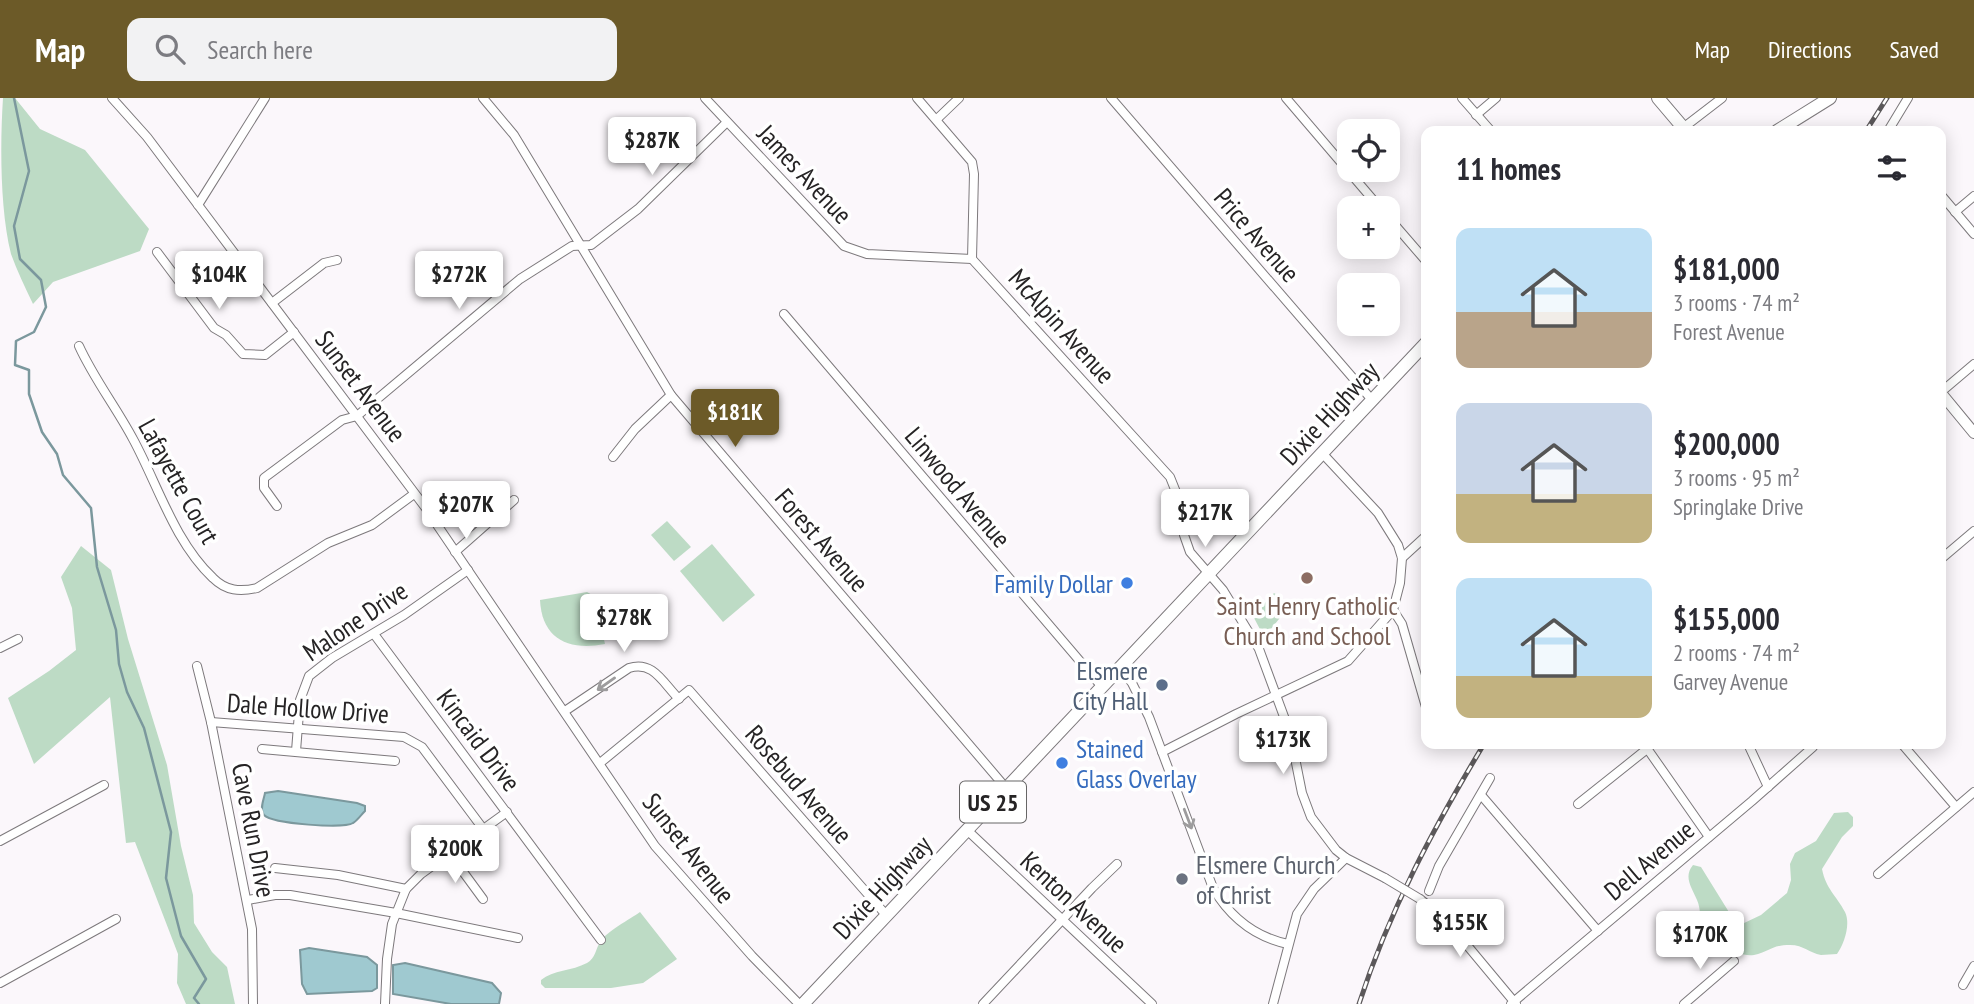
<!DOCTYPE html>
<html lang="en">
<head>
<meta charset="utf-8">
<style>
  :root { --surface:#fff; --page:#f2f2f3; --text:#2b2b33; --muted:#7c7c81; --accent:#6c5a28 }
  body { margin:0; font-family:"PT Sans Narrow",sans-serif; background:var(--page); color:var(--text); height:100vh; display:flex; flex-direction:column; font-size:26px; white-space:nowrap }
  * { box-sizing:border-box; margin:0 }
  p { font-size:23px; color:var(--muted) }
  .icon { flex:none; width:38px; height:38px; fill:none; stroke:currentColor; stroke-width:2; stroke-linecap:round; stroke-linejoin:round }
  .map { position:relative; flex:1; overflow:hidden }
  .details { position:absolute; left:1421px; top:28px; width:525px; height:623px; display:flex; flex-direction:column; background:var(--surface); border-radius:14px; box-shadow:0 4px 18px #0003 }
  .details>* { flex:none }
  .tools { position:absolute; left:1337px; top:21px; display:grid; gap:14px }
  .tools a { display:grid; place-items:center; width:63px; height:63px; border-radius:14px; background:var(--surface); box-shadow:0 4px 18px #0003; font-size:35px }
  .price { position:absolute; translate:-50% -60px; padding:0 16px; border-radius:7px; background:#fff; color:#222; font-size:23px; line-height:46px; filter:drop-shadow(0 2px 4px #0008) }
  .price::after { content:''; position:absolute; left:50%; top:42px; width:21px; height:16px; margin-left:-10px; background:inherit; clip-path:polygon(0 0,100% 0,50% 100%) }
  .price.on { background:var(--accent); color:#fff }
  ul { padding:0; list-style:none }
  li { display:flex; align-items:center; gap:21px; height:175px; padding:0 35px }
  li span { display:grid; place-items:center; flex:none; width:196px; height:140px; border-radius:14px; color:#555 }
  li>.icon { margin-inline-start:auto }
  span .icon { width:84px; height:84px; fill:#fffc; stroke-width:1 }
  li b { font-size:30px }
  h2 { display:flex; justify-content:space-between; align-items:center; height:84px; padding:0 35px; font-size:30px }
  header { display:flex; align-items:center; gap:42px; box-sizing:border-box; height:98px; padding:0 35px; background:var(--accent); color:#fff }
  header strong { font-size:33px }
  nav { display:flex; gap:38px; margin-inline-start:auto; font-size:24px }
  .search { width:490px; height:63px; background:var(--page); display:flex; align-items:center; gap:18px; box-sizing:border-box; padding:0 24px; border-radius:14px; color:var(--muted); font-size:26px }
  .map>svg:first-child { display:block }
</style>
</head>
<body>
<header>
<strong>Map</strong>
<div class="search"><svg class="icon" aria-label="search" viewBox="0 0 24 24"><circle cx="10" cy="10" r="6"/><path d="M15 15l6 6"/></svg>Search here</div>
<nav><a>Map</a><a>Directions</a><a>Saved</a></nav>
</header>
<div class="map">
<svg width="1974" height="906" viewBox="0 0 1974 906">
  <rect width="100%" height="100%" fill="#fbf7fb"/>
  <g fill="#bddbc5">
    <path d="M3 0H15L40 31 85 52 149 131 140 153 53 184 33 206C25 189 17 173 11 156 0 112 0 46 3 0Z"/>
    <path d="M667 423 691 449 674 463 651 437Z"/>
    <path d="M712 446 755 497 723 524 680 473Z"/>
    <path d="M81 448 111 472 128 541 167 667 181 748 193 797 194 825 212 854 227 869 235 906H186L177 885 178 856 135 744 126 745 110 599 34 666 8 600 49 573 76 552 72 510 61 479Z"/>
    <path d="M587 494 594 498 605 546C568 553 542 541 540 502Z"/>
    <path d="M1274 495 1280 499 1284 507 1279 513 1283 516 1267 536 1263 537 1253 518Z"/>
    <path d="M1848 714 1853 719V728L1842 739 1822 771C1826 791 1836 797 1845 814 1851 826 1844 846 1837 856 1832 856 1826 857 1821 857 1809 855 1804 847 1790 847 1771 847 1769 854 1754 857 1737 860 1714 841 1704 828 1699 821 1701 810 1697 802 1692 790 1683 779 1693 767L1701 769 1732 819 1742 826 1761 817 1787 795 1791 782 1790 766 1795 755 1816 743 1834 715Z"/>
    <path d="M640 814 677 861 643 885 611 890H545L541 886V882C553 872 572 873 587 865 596 860 595 851 601 843 606 834 630 821 640 814Z"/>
  </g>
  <g fill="#9fc9d0" stroke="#7b989d" stroke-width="2">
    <path d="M278 693 357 705 365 708V713C361 717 357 723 353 725 344 731 273 726 264 717 259 712 264 701 265 695Z"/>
    <path d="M309 850 367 859 377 867V890L372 893 307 896 302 886 300 852Z"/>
    <path d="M405 865 492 885 501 895 499 906H451L393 896V867Z"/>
  </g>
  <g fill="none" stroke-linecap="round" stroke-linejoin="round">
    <path stroke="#7b989d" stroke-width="2.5" d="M14 0 29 73 14 128 20 161 41 182 46 209 34 234 16 243 15 267 29 272V296L42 334 57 356 63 377 91 410 97 469 116 532 119 566 127 594 144 630 171 734 166 780 181 838 206 881 194 900 199 906"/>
    <g stroke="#7d797c" stroke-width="10">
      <g id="street">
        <path d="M112 0 147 39 425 409 655 748 752 858 799 906"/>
        <path d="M483 0 514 37 671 297 1006 690"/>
        <path d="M705 0 844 148 867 156 972 161"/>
        <path d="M917 0 972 64 974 76 972 161 1170 379 1180 404 1184 437 1190 454 1223 492 1259 551 1290 635 1302 695 1311 719 1336 752 1346 760 1385 780"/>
        <path d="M1111 0 1372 302"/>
        <path d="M1286 0 1380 110"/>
        <path d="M1462 0 1491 33"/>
        <path d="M1476 17 1496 0"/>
        <path d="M937 21 959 0"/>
        <path d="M1683 30 1722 0"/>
        <path d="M1888 33 1908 0"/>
        <path d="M1941 97 1974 136"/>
        <path d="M198 107 265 0"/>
        <path d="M1955 114 1974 98"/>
        <path d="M1388 119 1426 163"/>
        <path d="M157 154 214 230 226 237 243 256 265 257 294 234"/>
        <path d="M272 205 324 165 337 162"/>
        <path d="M784 216 1102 589"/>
        <path d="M79 248C94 281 116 309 133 341 158 387 174 443 213 480 226 493 240 494 257 490L328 445 372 427 414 396"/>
        <path d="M1941 294 1974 266"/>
        <path d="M613 359 635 331 671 297"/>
        <path d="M277 408 264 390V380L342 322 357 318 520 181 572 148 591 147 638 111 727 24"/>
        <path d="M455 454 514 402"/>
        <path d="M1402 460 1426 438"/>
        <path d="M1941 461 1974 433"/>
        <path d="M1393 512 1402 526 1426 609"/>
        <path d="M374 536 601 842"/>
        <path d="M0 550 18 541"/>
        <path d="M197 568 211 624 252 831 253 906"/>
        <path d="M1120 570 1132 585 1149 619 1213 790C1230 819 1255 839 1288 846"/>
        <path d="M565 613 629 570C653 562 663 585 679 601"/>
        <path d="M211 624 404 639 422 649 484 732"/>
        <path d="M1644 646 1709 739"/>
        <path d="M1748 646 1768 689"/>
        <path d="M1902 646 1956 709"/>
        <path d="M262 651 395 663"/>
        <path d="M296 653 300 602 309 578 332 560 404 517 468 472"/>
        <path d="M1162 654 1236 616 1348 563 1393 512 1400 485 1402 460 1398 447 1378 415 1322 355"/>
        <path d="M600 665 689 592 887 818"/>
        <path d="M1481 697 1598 833"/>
        <path d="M1578 706 1647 651"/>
        <path d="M967 732 1152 906"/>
        <path d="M0 743 104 687"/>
        <path d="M450 756 483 801"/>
        <path d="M275 770 338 777 406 791"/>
        <path d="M1878 776 1974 694"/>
        <path d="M1429 793 1439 768 1490 680"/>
        <path d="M1420 801 1446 822 1516 906"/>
        <path d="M248 802 275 797H290L396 815 518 840"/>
        <path d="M0 885 116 821"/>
        <path d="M1963 887 1974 868"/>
        <path d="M385 906 387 861 392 826 406 791 421 776 507 714"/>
        <path d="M983 906 1092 790 1117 766"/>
        <path d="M1273 906 1297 816 1314 791 1346 760"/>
        <path d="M1511 906 1752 703 1813 649"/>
        <path d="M1684 906 1734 863"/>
      </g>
    </g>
    <g stroke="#7d797c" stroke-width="12">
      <path id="secondary" d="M1941 295 1974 335"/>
    </g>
    <g stroke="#7d797c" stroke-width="14">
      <g id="primary">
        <path d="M1658 0 1686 33"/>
        <path d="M1777 33 1830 0"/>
        <path d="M803 906 1426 245"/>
      </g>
    </g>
    <use href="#street" stroke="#fff" stroke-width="8"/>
    <use href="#secondary" stroke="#fff" stroke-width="10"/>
    <use href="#primary" stroke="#fff" stroke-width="12"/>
    <g stroke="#5b585a" stroke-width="5">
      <g id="rail">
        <path d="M1866 33 1887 0"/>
        <path d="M1359 906C1389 813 1434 729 1484 646"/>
      </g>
    </g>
    <use href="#rail" stroke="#fff" stroke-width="2.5" stroke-dasharray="8" stroke-linecap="butt"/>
    <g stroke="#7d797c" stroke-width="10" stroke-linecap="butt">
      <path id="street-bridge" d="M1385 780 1420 801"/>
    </g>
    <use href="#street-bridge" stroke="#fff" stroke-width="8"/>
  </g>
  <defs><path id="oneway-shaft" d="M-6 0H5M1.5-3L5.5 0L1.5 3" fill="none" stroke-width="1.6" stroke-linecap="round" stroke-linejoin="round" transform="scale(1.75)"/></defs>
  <g stroke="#9d9c9d">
    <use href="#oneway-shaft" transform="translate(606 586) rotate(145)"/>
    <use href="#oneway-shaft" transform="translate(1188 721) rotate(69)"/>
  </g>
  <circle fill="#8d6e63" stroke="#fff" stroke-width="2.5" cx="1307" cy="480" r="7"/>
  <g fill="#3f7fe0" stroke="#fff" stroke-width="2.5">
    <circle cx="1127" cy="485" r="7"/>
    <circle cx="1062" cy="665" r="7"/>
  </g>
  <circle fill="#5c6f8a" stroke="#fff" stroke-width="2.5" cx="1162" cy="587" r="7"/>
  <circle fill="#6b7280" stroke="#fff" stroke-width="2.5" cx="1182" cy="781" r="7"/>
  <g text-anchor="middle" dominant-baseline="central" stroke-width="7" stroke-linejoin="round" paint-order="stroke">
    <rect fill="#fff" stroke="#676666" stroke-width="2" x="960" y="683.5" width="66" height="41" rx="5"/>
    <g font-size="24" font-weight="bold" fill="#262425">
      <text x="993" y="704">US 25</text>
    </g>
    <g font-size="26" fill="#262425" stroke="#fff">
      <text transform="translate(805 76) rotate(47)">James Avenue</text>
      <text transform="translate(1257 137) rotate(49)">Price Avenue</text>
      <text transform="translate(1062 228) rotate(48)">McAlpin Avenue</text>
      <text transform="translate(361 288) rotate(53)">Sunset Avenue</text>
      <text transform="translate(1329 315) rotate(-47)">Dixie Highway</text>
      <text transform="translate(179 383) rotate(61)">Lafayette Court</text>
      <text transform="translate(958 389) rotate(50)">Linwood Avenue</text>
      <text transform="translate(822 442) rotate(49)">Forest Avenue</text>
      <text transform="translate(355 523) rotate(-34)">Malone Drive</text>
      <text transform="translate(308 610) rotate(4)">Dale Hollow Drive</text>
      <text transform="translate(479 642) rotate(53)">Kincaid Drive</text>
      <text transform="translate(799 686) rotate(49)">Rosebud Avenue</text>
      <text transform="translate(254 732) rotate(79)">Cave Run Drive</text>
      <text transform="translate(689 750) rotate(52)">Sunset Avenue</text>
      <text transform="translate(1649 762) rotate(-40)">Dell Avenue</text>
      <text transform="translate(882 789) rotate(-47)">Dixie Highway</text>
      <text transform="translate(1074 804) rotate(43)">Kenton Avenue</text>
    </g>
    <g font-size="26" fill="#366cbe" stroke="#fff" text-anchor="end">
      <text x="1113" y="485">Family Dollar</text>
      <text x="1076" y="650" text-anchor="start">Stained<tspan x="1076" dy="30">Glass Overlay</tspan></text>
    </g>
    <g font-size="26" fill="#785e54" stroke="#fff">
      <text x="1307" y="507">Saint Henry Catholic<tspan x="1307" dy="30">Church and School</tspan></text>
    </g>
    <g font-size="26" fill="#4e5e75" stroke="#fff" text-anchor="end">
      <text x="1148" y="572">Elsmere<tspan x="1148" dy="30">City Hall</tspan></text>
    </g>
    <g font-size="26" fill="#5b616d" stroke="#fff" text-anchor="start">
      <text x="1196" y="766">Elsmere Church<tspan x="1196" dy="30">of Christ</tspan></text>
    </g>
  </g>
</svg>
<div class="tools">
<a><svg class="icon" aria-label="locate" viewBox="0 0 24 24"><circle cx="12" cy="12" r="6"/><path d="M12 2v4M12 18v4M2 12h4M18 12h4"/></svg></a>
<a>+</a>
<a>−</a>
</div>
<b class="price" style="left:652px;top:79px">$287K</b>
<b class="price" style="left:219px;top:213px">$104K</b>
<b class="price" style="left:459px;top:213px">$272K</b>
<b class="price on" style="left:735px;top:351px">$181K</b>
<b class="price" style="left:466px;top:443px">$207K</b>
<b class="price" style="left:1205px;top:451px">$217K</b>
<b class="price" style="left:624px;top:556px">$278K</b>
<b class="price" style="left:1283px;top:678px">$173K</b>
<b class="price" style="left:455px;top:787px">$200K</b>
<b class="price" style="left:1460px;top:861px">$155K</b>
<b class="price" style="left:1700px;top:873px">$170K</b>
<section class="details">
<h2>11 homes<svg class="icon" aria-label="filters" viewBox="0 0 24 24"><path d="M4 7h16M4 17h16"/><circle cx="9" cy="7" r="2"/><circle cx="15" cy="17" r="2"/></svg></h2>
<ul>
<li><span style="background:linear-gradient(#bfe0f5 60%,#b9a48a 0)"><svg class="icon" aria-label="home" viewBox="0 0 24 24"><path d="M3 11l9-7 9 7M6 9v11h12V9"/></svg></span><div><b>$181,000</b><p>3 rooms · 74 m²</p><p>Forest Avenue</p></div></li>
<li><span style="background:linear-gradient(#c9d6e8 65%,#c2b280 0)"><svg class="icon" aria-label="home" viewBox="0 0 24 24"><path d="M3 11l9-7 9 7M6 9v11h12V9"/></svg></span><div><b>$200,000</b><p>3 rooms · 95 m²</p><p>Springlake Drive</p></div></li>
<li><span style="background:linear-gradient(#bfe0f5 70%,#c2b280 0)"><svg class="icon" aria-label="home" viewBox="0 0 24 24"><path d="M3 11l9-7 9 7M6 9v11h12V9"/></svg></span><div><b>$155,000</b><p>2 rooms · 74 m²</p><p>Garvey Avenue</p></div></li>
</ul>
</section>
</div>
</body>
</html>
